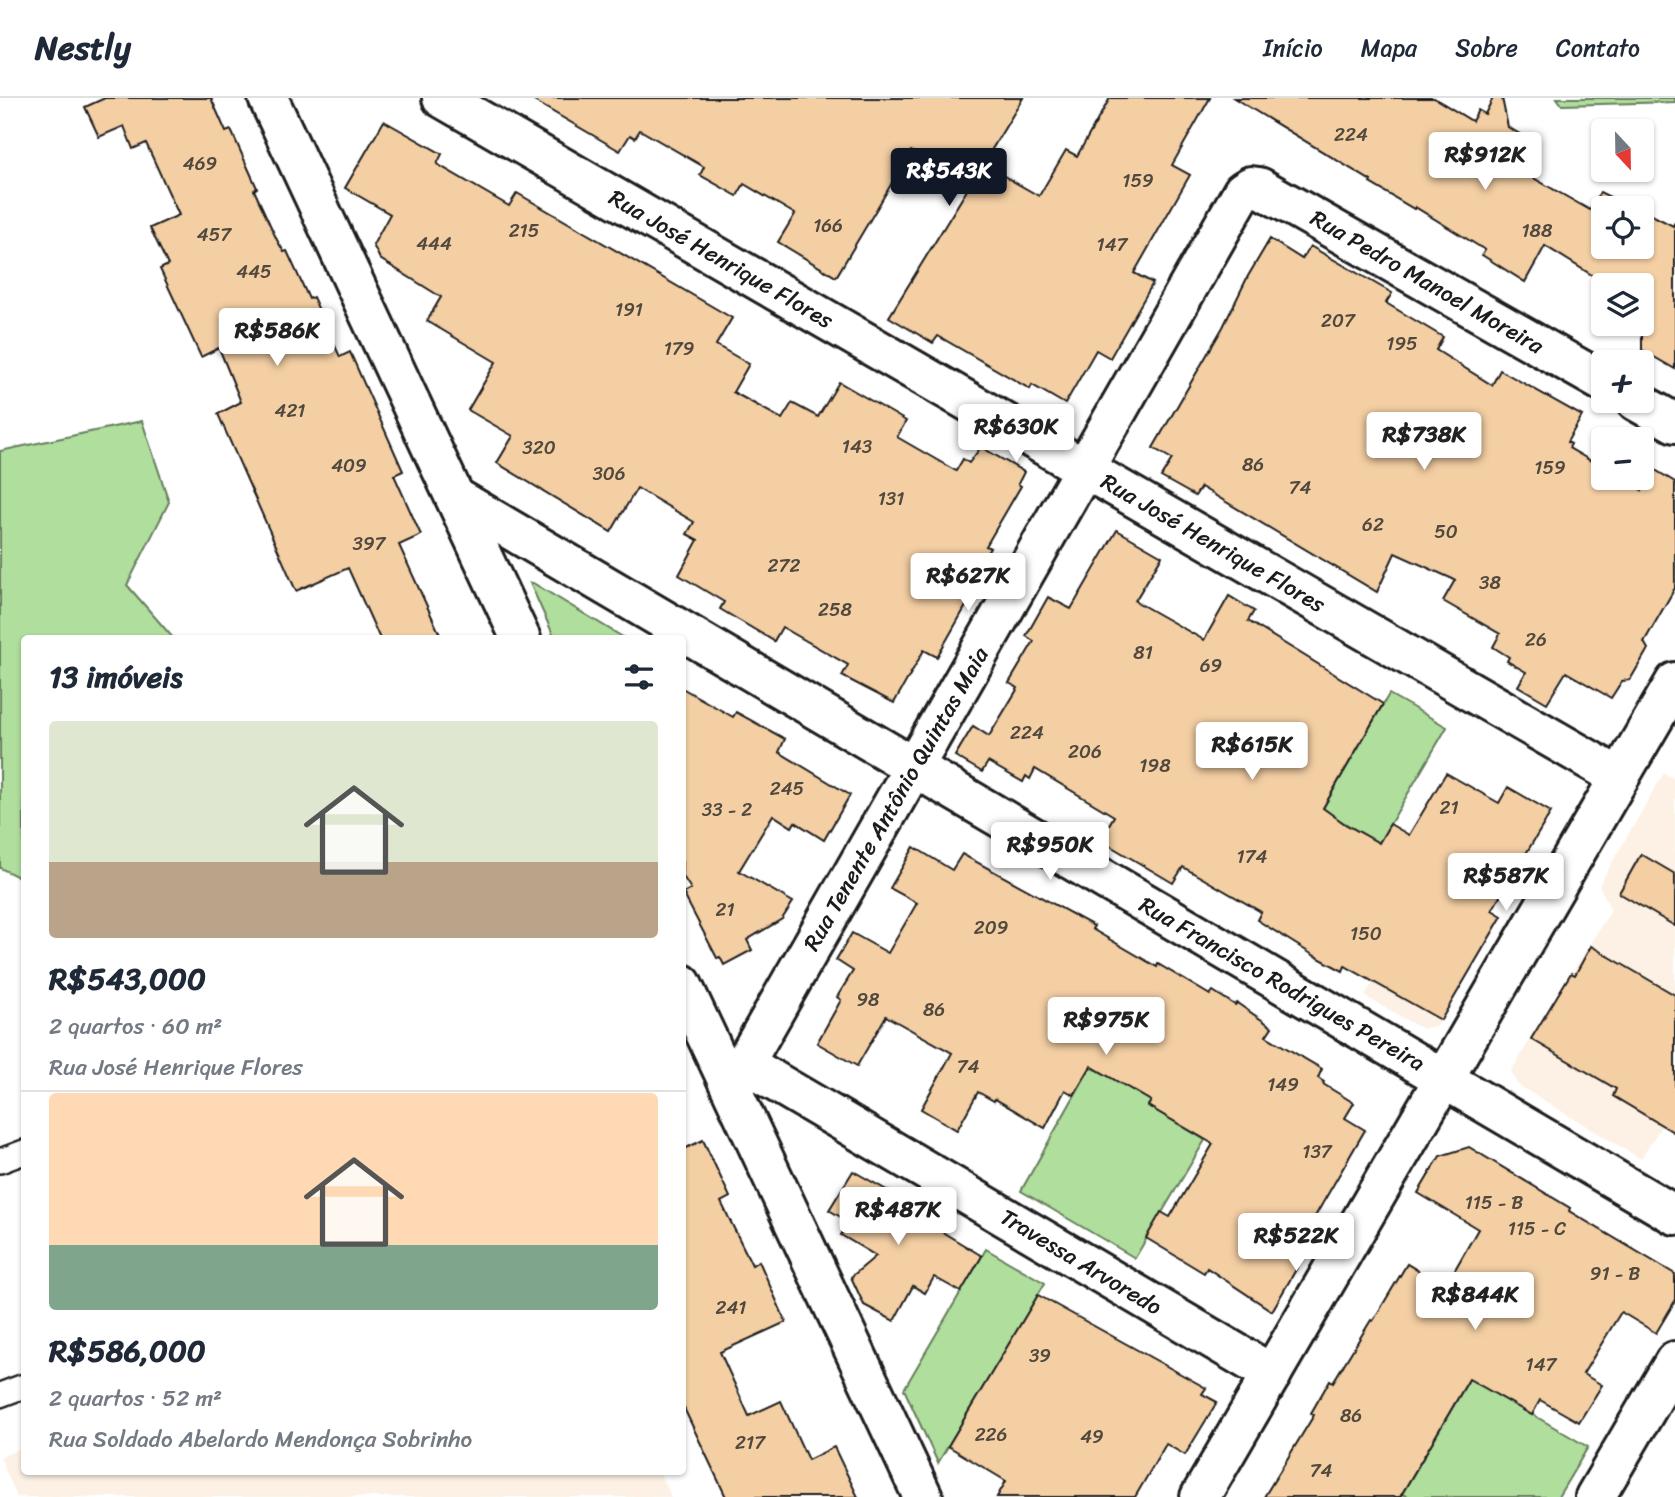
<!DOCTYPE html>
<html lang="pt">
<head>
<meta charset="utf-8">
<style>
  :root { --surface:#fff; --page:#f2f2f3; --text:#1f2937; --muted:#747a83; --line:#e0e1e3; --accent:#111827 }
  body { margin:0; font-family:Sriracha,sans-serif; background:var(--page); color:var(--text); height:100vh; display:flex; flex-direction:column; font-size:26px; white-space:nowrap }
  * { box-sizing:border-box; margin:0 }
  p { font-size:23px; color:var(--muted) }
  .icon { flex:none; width:38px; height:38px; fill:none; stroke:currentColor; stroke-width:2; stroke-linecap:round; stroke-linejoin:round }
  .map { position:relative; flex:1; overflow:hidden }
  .sheet { position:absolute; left:21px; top:537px; width:665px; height:840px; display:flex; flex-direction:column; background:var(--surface); border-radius:7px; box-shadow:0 2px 5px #0004 }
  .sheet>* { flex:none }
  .needle { width:46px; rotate:158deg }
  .buttons { position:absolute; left:1591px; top:21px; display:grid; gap:14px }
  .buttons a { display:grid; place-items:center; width:63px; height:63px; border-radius:7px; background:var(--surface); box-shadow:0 2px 5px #0004; font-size:35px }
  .price { position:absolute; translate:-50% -60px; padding:0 16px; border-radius:7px; background:#fff; color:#222; font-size:23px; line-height:46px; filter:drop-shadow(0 2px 4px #0008) }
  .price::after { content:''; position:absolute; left:50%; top:42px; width:21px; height:16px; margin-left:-10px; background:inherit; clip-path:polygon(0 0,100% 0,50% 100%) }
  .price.on { background:var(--accent); color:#fff }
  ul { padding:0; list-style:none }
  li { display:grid; align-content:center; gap:14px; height:371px; padding:0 28px }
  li+li { border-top:2px solid var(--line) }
  li span { display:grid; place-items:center; height:217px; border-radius:7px; color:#555 }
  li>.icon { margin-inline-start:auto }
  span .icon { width:126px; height:126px; fill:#fffc; stroke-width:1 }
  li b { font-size:30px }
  h2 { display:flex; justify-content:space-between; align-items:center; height:84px; padding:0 28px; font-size:30px }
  header { display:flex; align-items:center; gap:42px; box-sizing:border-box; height:98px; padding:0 35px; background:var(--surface); border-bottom:2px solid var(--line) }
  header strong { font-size:33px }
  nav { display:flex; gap:38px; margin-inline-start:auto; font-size:24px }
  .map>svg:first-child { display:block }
</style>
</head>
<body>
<header>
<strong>Nestly</strong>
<nav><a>Início</a><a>Mapa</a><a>Sobre</a><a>Contato</a></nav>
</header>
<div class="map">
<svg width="1675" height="1399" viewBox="0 0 1675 1399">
  <rect width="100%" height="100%" fill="#fff"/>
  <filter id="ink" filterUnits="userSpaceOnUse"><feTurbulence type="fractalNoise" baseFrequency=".0143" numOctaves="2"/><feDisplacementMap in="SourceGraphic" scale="14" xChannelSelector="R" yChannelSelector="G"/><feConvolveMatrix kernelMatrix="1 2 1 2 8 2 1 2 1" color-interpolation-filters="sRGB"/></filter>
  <g filter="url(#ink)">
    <g fill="#fcf1e4">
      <path d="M1664 675 1675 681V1006L1641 1061 1518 987 1511 973 1611 812 1599 787Z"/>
      <path d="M1406 829 1473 866 1438 927 1422 931 1365 898Z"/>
      <path d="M24 1349V1374H659L671 1399H17L0 1359Z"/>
    </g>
    <g fill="#afde9d" stroke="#667d5c" stroke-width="2">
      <path d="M1557 0H1675V4L1562 7Z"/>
      <path d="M142 323 169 404 127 487 174 541H24V782L0 770V353Z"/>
      <path d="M530 485H533L626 541H555Z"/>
      <path d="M1389 596 1447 629 1379 745 1322 712Z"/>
      <path d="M1090 970 1097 972 1151 1003 1148 1008 1205 1042 1135 1160 1021 1093Z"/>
      <path d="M986 1151 1045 1185 938 1365 904 1291Z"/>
      <path d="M1470 1280 1588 1349 1558 1399H1408L1402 1396Z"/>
    </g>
    <g fill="#f4cfa4" stroke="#1c1c1c" stroke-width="2">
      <path d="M105 0H211L226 34 231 32 257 90 254 92 277 142 284 154 287 153 309 201 313 199 340 259 350 254 403 373 394 377 421 437 399 447 442 541H380L348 470 296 493 218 316 241 304 219 250 201 259 160 171 168 167 150 130 179 117 146 45 133 51 124 28 99 39 85 9Z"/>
      <path d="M529 0H1023L983 66 1039 98 1066 52 1077 58 1110 0H1210L1172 67 1190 77 1134 175 1153 185 1110 260 1096 252 1065 306 1032 287 1030 291 938 238 933 245 889 219 970 87 911 53 836 179 778 144 795 116 744 86 737 98 700 77 704 69 640 32 635 40 630 37 620 53Z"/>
      <path d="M1234 0H1434L1472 23 1478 12 1485 16 1493 0H1502L1508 29 1530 42 1518 62 1526 68 1523 74 1590 112 1600 94 1632 110H1603V149H1642V112L1673 128 1675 124V271L1642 252V187H1608L1545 148 1525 184 1482 157 1485 152 1415 109 1414 111 1370 85 1371 83Z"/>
      <path d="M384 23 442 56 437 66 509 108 517 95 732 220 716 247 749 266 733 294 782 321 792 305 818 319 839 284 906 323 897 339 956 373 963 361 969 365 981 349 1024 374 1018 386 1021 388 986 448 990 450 976 474 983 478 937 559 924 552 894 605 842 578 848 567 782 529 774 543 720 511 724 504 679 477 698 442 687 436 694 424 637 390 611 434 497 365 513 338 468 312 496 264 427 223 441 199 380 161 373 147 390 116 345 90Z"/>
      <path d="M1270 141 1302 161 1310 148 1392 195 1386 205 1443 239 1436 252 1492 287 1500 272 1582 318 1567 344 1571 346 1569 350 1603 370V380H1620L1642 392V364L1675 384V490L1644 544 1648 551 1630 582 1622 583 1611 600 1566 574 1547 605 1518 588 1526 574 1507 563 1509 559 1493 549 1500 536 1443 503 1455 482 1395 455 1377 494 1201 389 1195 398 1161 379 1172 361 1153 350 1223 229 1248 178Z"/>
      <path d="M1117 432 1162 458 1135 503 1204 542 1229 498 1254 513 1248 523 1383 606 1323 710 1345 726 1379 745 1390 726 1409 737 1446 675 1499 705 1508 689 1551 714 1492 812 1502 818 1441 922 1345 868 1343 873 1313 857 1257 822 1261 814 1183 769 1173 785 1100 742 1114 718 1035 671 1030 681 1026 678 1023 684 988 664 982 674 955 658 973 628 989 638 1018 590 1009 585 1034 543 1026 538 1048 499 1071 511Z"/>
      <path d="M682 590 733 619 736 614 785 641 779 654 850 697 824 742 795 724 792 729 773 717 739 773 793 804 782 821 747 842 752 852 724 867 720 859 717 860 683 795 691 791 682 777Z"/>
      <path d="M914 749 952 772 962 756 1094 828 1092 831 1157 869 1158 866 1210 897 1213 893 1235 907 1237 905 1272 929 1266 938 1322 971 1318 980 1324 984 1323 986 1354 1005 1345 1020 1365 1032 1310 1127 1319 1132 1272 1213 1207 1170 1204 1175 1146 1140 1161 1114 1170 1119 1213 1046 1148 1008 1151 1003 1091 968 1074 997 1065 992 1045 1030 995 1001 994 1003 978 994 957 1032 921 1011 952 955 886 918 857 968 817 945 841 902 837 899 853 873 836 862 852 835 888 855 917 805 890 790Z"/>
      <path d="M1641 756 1675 776V828L1619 795Z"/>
      <path d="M1591 848 1675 897V1035L1613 998 1616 991 1531 941 1571 875 1575 877Z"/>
      <path d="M703 1042 730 1099 721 1104 752 1167 759 1163 786 1224 720 1254 749 1318 781 1303 808 1362 834 1349 858 1399H726L682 1306V1052Z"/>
      <path d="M1469 1049 1570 1110 1569 1113 1675 1176V1203L1656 1235 1621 1214 1583 1276 1602 1287 1579 1324 1540 1302 1532 1317 1469 1281 1400 1399H1264L1314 1317 1311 1315 1330 1282 1333 1284 1371 1222 1373 1223 1407 1166 1445 1189 1478 1131 1418 1095 1440 1058Z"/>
      <path d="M853 1073 929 1116 924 1123 982 1158 961 1194 934 1179 925 1195 913 1188 894 1223 864 1207 851 1179 876 1158 841 1137 849 1124 829 1112Z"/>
      <path d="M1038 1197 1206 1290 1202 1296 1217 1304 1185 1357 1166 1346 1135 1399H997L1006 1383 948 1348Z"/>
    </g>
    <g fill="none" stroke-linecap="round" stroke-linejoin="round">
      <g stroke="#1c1c1c" stroke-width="28">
        <g id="lane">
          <path d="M0 1063 24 1054"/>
          <path d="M0 1297 24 1288"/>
        </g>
      </g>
      <g stroke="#1c1c1c" stroke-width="44">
        <g id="street">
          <path d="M268 0 521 541"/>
          <path d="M442 0 1619 679"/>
          <path d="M1636 303 1675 325"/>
          <path d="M455 399 1675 1117"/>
          <path d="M682 886 923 1399"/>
          <path d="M745 966 1272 1276"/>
          <path d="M731 989 1243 93 1251 88 1259 89 1603 284"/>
          <path d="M1200 1399 1675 584"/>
          <path d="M1595 1399 1675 1263"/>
        </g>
      </g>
      <use href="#lane" stroke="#fff" stroke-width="23"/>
      <use href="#street" stroke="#fff" stroke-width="38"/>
    </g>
  </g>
  <g text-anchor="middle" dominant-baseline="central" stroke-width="6" stroke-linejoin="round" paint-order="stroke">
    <g font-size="19" fill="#52493e">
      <text x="1351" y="36">224</text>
      <text x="200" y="65">469</text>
      <text x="1138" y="82">159</text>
      <text x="828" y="127">166</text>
      <text x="524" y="132">215</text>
      <text x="1537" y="132">188</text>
      <text x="214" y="136">457</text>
      <text x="434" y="145">444</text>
      <text x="1112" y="146">147</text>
      <text x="254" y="173">445</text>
      <text x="629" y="211">191</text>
      <text x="1338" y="222">207</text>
      <text x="1402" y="245">195</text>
      <text x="679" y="250">179</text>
      <text x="290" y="312">421</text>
      <text x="857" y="348">143</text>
      <text x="539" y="349">320</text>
      <text x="1253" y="366">86</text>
      <text x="349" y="367">409</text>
      <text x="1550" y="369">159</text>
      <text x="609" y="375">306</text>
      <text x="1300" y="389">74</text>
      <text x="891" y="400">131</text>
      <text x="1373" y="426">62</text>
      <text x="1446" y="433">50</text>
      <text x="369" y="445">397</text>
      <text x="784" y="467">272</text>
      <text x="1490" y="484">38</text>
      <text x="835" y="511">258</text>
      <text x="1536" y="541">26</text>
      <text x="1143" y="554">81</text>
      <text x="1211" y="567">69</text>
      <text x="1027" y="634">224</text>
      <text x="1085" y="653">206</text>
      <text x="1155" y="667">198</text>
      <text x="787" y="690">245</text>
      <text x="1449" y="709">21</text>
      <text x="727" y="711">33 - 2</text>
      <text x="1252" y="758">174</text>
      <text x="725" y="811">21</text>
      <text x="991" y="829">209</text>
      <text x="1366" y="835">150</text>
      <text x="868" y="901">98</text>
      <text x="934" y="911">86</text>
      <text x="968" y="968">74</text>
      <text x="1283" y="986">149</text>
      <text x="1317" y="1053">137</text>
      <text x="1494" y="1104">115 - B</text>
      <text x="1537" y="1130">115 - C</text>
      <text x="1615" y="1175">91 - B</text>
      <text x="731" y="1209">241</text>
      <text x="1040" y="1257">39</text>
      <text x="1541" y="1266">147</text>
      <text x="1351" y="1317">86</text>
      <text x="991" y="1336">226</text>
      <text x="1092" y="1338">49</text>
      <text x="750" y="1344">217</text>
      <text x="1321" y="1372">74</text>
    </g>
    <g font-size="23" fill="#1c1c1c" stroke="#fff">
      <text transform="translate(721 161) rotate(30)">Rua José Henrique Flores</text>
      <text transform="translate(1427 184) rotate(30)">Rua Pedro Manoel Moreira</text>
      <text transform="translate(1213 445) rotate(30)">Rua José Henrique Flores</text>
      <text transform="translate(896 701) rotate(-60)">Rua Tenente Antônio Quintas Maia</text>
      <text transform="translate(1282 886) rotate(30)">Rua Francisco Rodrigues Pereira</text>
      <text transform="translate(1081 1164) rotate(31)">Travessa Arvoredo</text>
    </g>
  </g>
</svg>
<div class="buttons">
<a><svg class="needle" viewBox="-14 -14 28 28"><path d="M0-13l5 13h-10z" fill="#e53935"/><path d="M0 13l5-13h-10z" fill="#747a83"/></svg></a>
<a><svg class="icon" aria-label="locate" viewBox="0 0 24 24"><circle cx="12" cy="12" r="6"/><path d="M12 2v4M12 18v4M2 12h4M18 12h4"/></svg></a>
<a><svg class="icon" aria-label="layers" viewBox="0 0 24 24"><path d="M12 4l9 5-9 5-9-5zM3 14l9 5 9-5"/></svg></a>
<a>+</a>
<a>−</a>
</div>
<b class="price" style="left:1485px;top:94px">R$912K</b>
<b class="price on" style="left:949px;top:110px">R$543K</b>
<b class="price" style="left:277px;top:270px">R$586K</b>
<b class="price" style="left:1016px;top:366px">R$630K</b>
<b class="price" style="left:1424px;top:374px">R$738K</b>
<b class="price" style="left:968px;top:515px">R$627K</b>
<b class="price" style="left:1252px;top:684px">R$615K</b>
<b class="price" style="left:1050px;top:784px">R$950K</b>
<b class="price" style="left:1506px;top:815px">R$587K</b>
<b class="price" style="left:1106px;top:959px">R$975K</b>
<b class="price" style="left:898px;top:1149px">R$487K</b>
<b class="price" style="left:1296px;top:1175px">R$522K</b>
<b class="price" style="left:1475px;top:1234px">R$844K</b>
<section class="sheet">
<h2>13 imóveis<svg class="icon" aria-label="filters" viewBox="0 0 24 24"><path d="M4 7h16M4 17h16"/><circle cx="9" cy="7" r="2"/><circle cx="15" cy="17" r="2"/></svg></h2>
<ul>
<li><span style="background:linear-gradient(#dfe7d0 65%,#b9a48a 0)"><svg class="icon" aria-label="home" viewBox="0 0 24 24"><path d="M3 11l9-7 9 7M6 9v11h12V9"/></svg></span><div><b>R$543,000</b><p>2 quartos · 60 m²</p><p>Rua José Henrique Flores</p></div></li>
<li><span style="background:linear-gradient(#ffd9b3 70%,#7fa58c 0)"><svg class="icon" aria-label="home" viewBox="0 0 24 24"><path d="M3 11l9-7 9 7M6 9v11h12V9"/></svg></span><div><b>R$586,000</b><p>2 quartos · 52 m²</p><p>Rua Soldado Abelardo Mendonça Sobrinho</p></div></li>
</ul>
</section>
</div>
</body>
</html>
